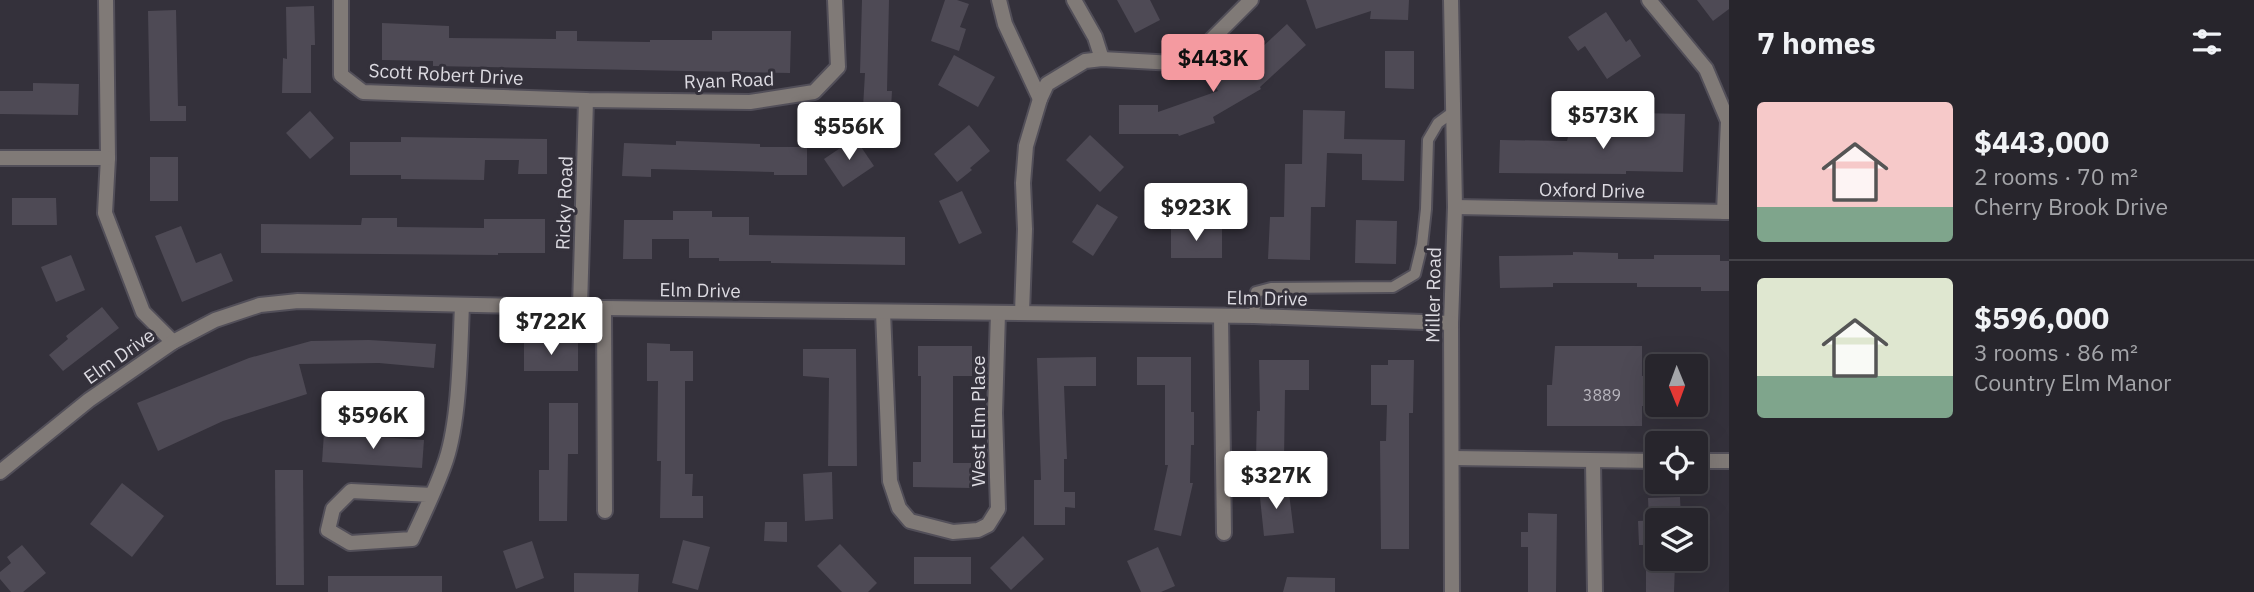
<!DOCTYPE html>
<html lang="en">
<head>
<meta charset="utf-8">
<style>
  :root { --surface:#27252c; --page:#2f2d34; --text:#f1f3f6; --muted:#a4a5a9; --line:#434248; --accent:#f49aa0 }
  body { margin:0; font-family:"IBM Plex Sans",sans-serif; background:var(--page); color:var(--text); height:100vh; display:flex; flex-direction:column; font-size:26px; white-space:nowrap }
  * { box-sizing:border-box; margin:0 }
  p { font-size:23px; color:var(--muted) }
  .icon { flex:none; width:38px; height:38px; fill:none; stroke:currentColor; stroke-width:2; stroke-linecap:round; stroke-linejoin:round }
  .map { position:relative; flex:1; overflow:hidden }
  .side { display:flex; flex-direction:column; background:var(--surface); width:525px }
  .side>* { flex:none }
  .needle { width:46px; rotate:179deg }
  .controls { position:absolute; left:1645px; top:354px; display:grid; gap:14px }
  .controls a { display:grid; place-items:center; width:63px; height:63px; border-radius:7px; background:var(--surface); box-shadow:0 7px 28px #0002,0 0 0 2px var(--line); font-size:35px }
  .price { position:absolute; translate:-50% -60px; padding:0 16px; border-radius:7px; background:#fff; color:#222; font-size:23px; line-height:46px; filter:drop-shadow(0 2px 4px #0008) }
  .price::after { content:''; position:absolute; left:50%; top:42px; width:21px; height:16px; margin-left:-10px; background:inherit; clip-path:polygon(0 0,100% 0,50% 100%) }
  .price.selected { background:var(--accent); color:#111 }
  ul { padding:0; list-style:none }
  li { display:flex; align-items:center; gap:21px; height:175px; padding:0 28px }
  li+li { border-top:2px solid var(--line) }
  li span { display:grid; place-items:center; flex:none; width:196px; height:140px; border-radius:7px; color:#555 }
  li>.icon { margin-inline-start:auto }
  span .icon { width:84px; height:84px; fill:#fffc; stroke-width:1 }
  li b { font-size:30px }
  h2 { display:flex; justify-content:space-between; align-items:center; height:84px; padding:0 28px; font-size:30px }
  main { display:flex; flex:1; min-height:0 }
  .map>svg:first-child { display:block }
</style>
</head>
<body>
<main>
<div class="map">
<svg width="1729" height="592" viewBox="0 0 1729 592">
  <rect width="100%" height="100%" fill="#34313b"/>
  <g fill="#4e4a55">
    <path d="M862 0H889L887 91H892L890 126 862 125 865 73H860Z"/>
    <path d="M945 0H957L969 4 960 27 966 29 959 51 931 41Z"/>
    <path d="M1117 0H1150L1160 20 1135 33Z"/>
    <path d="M1306 0H1409L1408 20 1370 19 1371 11 1316 29Z"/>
    <path d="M1697 0H1729V9L1713 21Z"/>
    <path d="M314 6 315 45H311V93H282L283 58 287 59 286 7Z"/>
    <path d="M176 10 178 106H186V121H150L148 11Z"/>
    <path d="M1606 12 1626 42 1630 39 1641 56 1607 79 1585 46 1578 51 1568 37Z"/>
    <path d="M382 23 449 26V38L556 39V31H577V41L650 42V40H712V31H791L790 73 433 66V61L382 60Z"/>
    <path d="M1287 24 1306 45 1260 87 1261 89 1213 117 1215 123 1179 136 1178 134H1119V105H1158V112L1218 91 1214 84 1264 55 1259 50Z"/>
    <path d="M1385 51H1414V89L1385 88Z"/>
    <path d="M954 55 995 77 978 107 938 85Z"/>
    <path d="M33 83 79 84 78 115 0 114V91H33Z"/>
    <path d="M1303 110 1345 111 1344 139 1405 140 1404 181 1362 180V154L1327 153 1325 207H1311L1310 260 1268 259 1270 217H1284L1285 164H1302Z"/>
    <path d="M310 111 334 138 310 159 286 133Z"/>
    <path d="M1637 113 1685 114 1683 172 1626 171V174L1499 173 1500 140 1567 141 1568 137H1637Z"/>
    <path d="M969 125 990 151 970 168 972 170 957 182 934 154Z"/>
    <path d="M1090 135 1124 167 1100 192 1066 160Z"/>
    <path d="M401 137 547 139V174H518L519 160H485L484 180 401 179V175H350V142H401Z"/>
    <path d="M855 138 874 166 843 187 824 159Z"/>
    <path d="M676 141 760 144V147H807V175H774V172L651 169V177L622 176 624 143 676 145Z"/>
    <rect x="150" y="157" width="28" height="44"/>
    <path d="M962 191 982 233 959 244 939 201Z"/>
    <path d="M12 198H56L57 225H12Z"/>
    <path d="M1097 204 1118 217 1093 256 1072 242Z"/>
    <path d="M673 211H712V217H749V235L905 237V265L771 263V261H719V258H689V239H652V259H623L624 220H673Z"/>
    <path d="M362 218H397V227L484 228V219H545V253H498V255L261 253V224L361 225Z"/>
    <path d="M1356 220 1397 221 1396 264 1355 263Z"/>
    <path d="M181 226 196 263 221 253 233 281 182 302 155 236Z"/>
    <rect x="1171" y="229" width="51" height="29"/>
    <path d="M1573 252 1618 253V259H1654V255H1720V261H1729V291H1701V287H1637V283H1553V287L1500 288 1499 256 1573 255Z"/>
    <path d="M71 255 85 290 56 302 41 267Z"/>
    <path d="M102 307 119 328 63 371 49 355 68 339 66 336Z"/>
    <path d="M369 340 436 344 434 368 379 363 299 364 307 394 223 421 158 451 137 403 249 358 311 341Z"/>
    <path d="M524 342 578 343V371H524Z"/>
    <path d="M647 343 670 344V351H693V381H685V474H693L692 496H703V518H660L661 461H657L658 381H647Z"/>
    <path d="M918 346H972V376H953V463H971V488L913 487V462H921V376H918Z"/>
    <path d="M1555 346H1642V376H1656L1657 406H1642V426H1547V385H1552Z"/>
    <path d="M803 349H856L857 466H828L829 378 803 376Z"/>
    <path d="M1096 357V386H1064L1067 459H1064V492H1075V508L1065 507V525H1034V480H1041L1037 358Z"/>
    <path d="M1137 357H1191V412H1194V445H1191L1190 483H1193L1181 536 1154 530 1168 465H1165V385H1137Z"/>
    <path d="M1259 360H1309V390H1285L1284 461 1256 460 1257 411H1260Z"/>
    <path d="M1388 360H1414L1413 413H1409V549H1381L1380 441H1386L1387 405H1371V365H1388Z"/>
    <path d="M549 403H578V454H568L567 521H539V470H549Z"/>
    <path d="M324 433 424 440 422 468 322 462Z"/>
    <path d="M275 470H303L304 585H276Z"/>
    <path d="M832 472 833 519 805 521 803 474Z"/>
    <path d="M122 483 164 516 132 557 90 524Z"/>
    <path d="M1288 485 1294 533 1264 536 1259 488Z"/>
    <path d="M1680 497 1681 520H1649L1648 498Z"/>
    <path d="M1528 513 1557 514 1556 592H1528V547H1521V532H1528Z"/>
    <path d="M1657 520V545H1639L1638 521Z"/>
    <path d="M765 522H787V542L764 541Z"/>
    <path d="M1023 536 1044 559 1011 590 990 568Z"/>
    <path d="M683 540 710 547 698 590 672 583Z"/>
    <path d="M532 541 544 578 516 589 503 551Z"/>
    <path d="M840 544 877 583 868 592H842L817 566Z"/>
    <path d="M22 545 46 573 23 592H11L0 579V572L11 563 7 557Z"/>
    <path d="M1158 547 1175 586 1161 592H1141L1127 561Z"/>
    <rect x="914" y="557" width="57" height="27"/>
    <path d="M1646 565H1675L1674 592H1646Z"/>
    <path d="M574 573 639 574 638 592H574Z"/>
    <rect x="328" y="576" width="114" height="16"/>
    <path d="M1287 577 1335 578V592H1283Z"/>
  </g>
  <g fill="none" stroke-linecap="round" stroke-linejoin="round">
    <g stroke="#524f59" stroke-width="14">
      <path id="service" d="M1254 316 1256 292 1271 288 1393 287 1415 274 1422 245 1426 209 1428 140 1438 123 1453 112"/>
    </g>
    <g stroke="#524f59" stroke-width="18">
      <g id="minor">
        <path d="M106 0 108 158 105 213 143 312 173 342"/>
        <path d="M341 0V75L363 92 586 100 750 102 814 92 838 67 835 0"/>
        <path d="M999 0 1005 24 1040 99"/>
        <path d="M1074 0 1095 37 1102 59"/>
        <path d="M1649 0 1706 69 1728 121 1724 212"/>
        <path d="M0 158H108"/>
        <path d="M1455 207 1729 212"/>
        <path d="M580 307 586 100"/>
        <path d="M604 308 605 511"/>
        <path d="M883 312 890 481 899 508 910 521 953 532 978 530 988 525 998 509 995 413 998 313"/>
        <path d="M1022 313 1025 229 1023 183 1026 146 1040 99 1047 84 1085 61 1102 59 1174 63 1209 42 1251 0"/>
        <path d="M1221 317 1224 533"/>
        <path d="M1452 458 1657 461"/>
        <path d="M1593 461 1595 592"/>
        <path d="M1696 461H1729"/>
        <path d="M432 495 351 491 333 509 328 530 350 543 412 539C424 513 437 487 446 460 460 417 460 350 462 305"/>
      </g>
    </g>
    <g stroke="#524f59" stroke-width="18">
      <g id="tertiary">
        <path d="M1451 0 1455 207 1451 323 1452 592"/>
        <path d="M0 472 89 400 173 342 215 320 260 305 298 301 604 308 1254 316 1451 323"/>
      </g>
    </g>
    <use href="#service" stroke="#807a77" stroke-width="10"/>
    <use href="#minor" stroke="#807a77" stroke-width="14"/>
    <use href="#tertiary" stroke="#807a77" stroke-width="14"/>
  </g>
  <g text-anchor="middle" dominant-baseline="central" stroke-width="6" stroke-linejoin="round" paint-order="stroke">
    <g font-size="16" fill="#b8b6be">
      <text x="1602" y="395">3889</text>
    </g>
    <g font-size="19" fill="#dcdae1" stroke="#34313b">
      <text transform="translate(446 74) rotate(3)">Scott Robert Drive</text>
      <text transform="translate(729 80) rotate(-2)">Ryan Road</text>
      <text transform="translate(1592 190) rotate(1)">Oxford Drive</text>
      <text transform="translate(564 203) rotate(-88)">Ricky Road</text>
      <text transform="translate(700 290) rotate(1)">Elm Drive</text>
      <text transform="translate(1433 295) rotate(-89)">Miller Road</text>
      <text transform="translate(1267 298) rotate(1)">Elm Drive</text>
      <text transform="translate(119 356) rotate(-35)">Elm Drive</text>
      <text transform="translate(978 421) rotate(-90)">West Elm Place</text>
    </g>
  </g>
</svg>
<div class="controls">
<a><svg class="needle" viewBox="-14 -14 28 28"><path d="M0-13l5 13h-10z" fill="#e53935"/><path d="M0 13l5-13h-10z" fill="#a4a5a9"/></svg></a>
<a><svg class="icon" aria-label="locate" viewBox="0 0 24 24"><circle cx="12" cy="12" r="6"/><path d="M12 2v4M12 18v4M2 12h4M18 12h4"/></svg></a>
<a><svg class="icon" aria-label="layers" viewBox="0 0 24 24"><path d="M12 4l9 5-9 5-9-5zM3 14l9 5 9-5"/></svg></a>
</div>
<b class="price selected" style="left:1213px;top:94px">$443K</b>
<b class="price" style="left:1603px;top:151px">$573K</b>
<b class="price" style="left:849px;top:162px">$556K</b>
<b class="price" style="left:1196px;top:243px">$923K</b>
<b class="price" style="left:551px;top:357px">$722K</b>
<b class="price" style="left:373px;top:451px">$596K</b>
<b class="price" style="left:1276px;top:511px">$327K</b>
</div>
<section class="side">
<h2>7 homes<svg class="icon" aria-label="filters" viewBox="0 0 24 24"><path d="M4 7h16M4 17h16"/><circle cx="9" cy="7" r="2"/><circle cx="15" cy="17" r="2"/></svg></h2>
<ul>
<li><span style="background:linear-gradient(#f6c9c9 75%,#7fa58c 0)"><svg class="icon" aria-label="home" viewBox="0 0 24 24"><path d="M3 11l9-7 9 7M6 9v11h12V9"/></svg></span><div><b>$443,000</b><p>2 rooms · 70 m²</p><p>Cherry Brook Drive</p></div></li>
<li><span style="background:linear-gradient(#dfe7d0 70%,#7fa58c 0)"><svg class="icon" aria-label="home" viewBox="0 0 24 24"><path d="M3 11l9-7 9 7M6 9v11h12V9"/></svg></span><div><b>$596,000</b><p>3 rooms · 86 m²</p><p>Country Elm Manor</p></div></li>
</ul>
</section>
</main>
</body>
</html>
